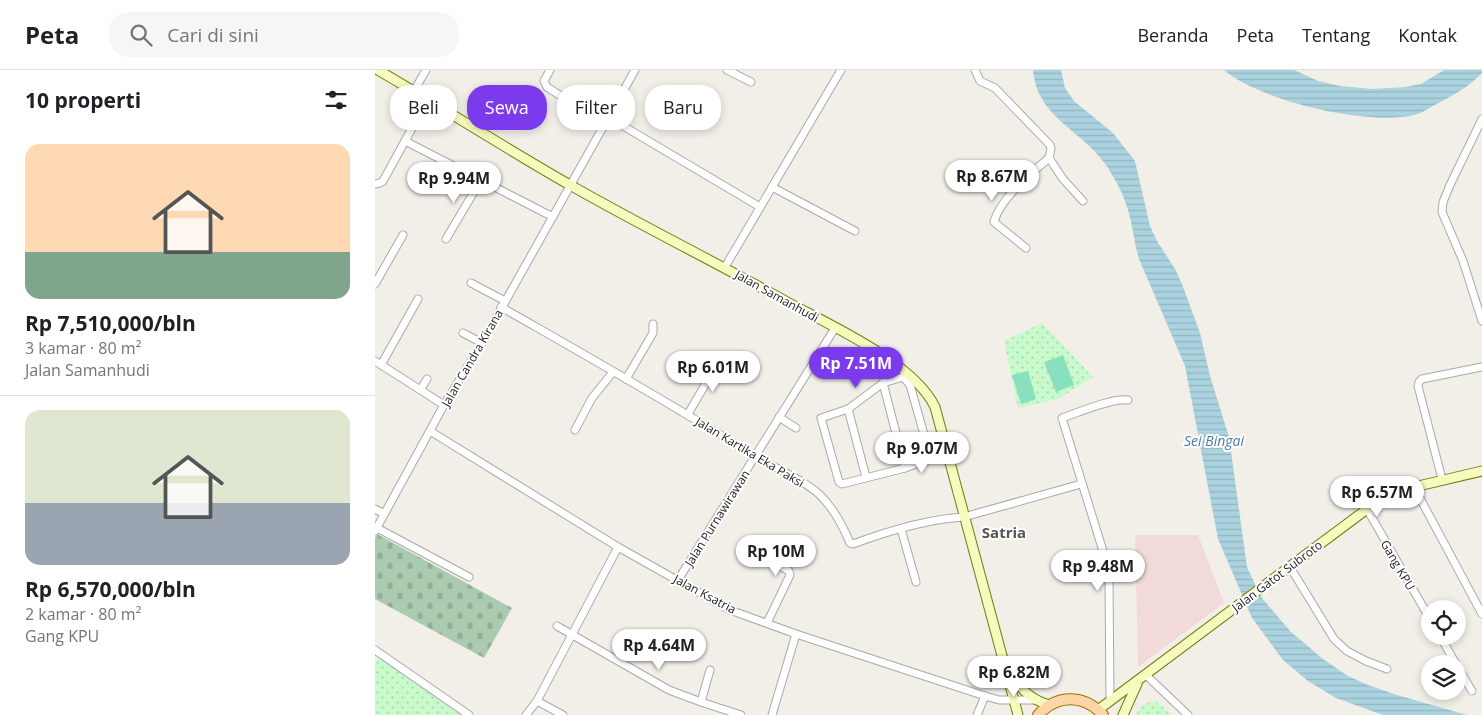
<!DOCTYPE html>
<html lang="id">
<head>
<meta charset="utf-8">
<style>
  :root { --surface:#fff; --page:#f6f6f6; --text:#202124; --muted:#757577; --line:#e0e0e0; --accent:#7c3aed }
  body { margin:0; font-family:"Open Sans",sans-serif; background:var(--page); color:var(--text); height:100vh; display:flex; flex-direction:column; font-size:19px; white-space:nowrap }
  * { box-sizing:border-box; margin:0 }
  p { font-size:16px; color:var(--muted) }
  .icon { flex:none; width:28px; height:28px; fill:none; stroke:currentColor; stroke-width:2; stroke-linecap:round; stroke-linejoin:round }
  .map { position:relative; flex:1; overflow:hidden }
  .sheet { display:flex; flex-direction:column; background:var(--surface); width:375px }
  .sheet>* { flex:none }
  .top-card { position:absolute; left:15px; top:15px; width:475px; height:45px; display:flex; gap:10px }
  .fabs { position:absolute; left:1046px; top:530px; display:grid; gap:10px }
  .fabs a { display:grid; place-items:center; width:45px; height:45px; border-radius:50%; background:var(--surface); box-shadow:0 2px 8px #0003; font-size:25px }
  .price { position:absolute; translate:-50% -42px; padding:0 11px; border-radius:18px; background:#fff; color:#222; font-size:16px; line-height:32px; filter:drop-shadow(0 1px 2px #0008) }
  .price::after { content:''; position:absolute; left:50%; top:30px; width:15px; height:11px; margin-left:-8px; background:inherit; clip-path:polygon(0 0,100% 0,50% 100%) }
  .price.selected { background:var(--accent); color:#fff }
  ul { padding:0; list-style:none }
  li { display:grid; align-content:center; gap:10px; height:265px; padding:0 25px }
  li+li { border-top:1px solid var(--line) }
  li span { display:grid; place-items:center; height:155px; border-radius:15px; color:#555 }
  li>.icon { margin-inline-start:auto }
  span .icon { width:90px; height:90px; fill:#fffc; stroke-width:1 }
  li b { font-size:21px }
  h2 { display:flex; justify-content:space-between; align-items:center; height:60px; padding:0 25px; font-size:21px }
  .pill { padding:0 18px; border-radius:20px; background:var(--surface); box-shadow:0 2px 8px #0003; font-size:18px; line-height:45px }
  .pill.selected { background:var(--accent); color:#fff }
  header { display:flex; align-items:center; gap:30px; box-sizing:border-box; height:70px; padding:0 25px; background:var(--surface); border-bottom:1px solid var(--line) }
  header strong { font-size:24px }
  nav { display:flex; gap:28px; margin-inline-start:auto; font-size:18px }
  .search { width:350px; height:45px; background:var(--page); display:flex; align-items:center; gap:12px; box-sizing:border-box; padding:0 18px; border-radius:20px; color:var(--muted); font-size:19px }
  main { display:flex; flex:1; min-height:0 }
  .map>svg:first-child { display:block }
</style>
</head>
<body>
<header>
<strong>Peta</strong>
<div class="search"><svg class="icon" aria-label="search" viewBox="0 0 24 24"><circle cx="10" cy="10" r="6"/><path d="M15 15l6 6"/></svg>Cari di sini</div>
<nav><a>Beranda</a><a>Peta</a><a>Tentang</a><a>Kontak</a></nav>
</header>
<main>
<section class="sheet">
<h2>10 properti<svg class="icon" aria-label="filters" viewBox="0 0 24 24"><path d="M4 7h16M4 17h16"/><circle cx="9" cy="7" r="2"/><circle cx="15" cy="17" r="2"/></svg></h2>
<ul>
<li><span style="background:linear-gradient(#ffd9b3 70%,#7fa58c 0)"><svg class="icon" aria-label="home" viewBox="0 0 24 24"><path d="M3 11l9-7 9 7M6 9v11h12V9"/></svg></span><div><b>Rp 7,510,000/bln</b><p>3 kamar · 80 m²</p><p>Jalan Samanhudi</p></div></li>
<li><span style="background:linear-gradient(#dfe7d0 60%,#9aa5b1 0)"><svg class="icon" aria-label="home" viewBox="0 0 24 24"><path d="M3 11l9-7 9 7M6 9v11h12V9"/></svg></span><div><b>Rp 6,570,000/bln</b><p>2 kamar · 80 m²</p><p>Gang KPU</p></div></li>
</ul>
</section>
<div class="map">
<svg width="1107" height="645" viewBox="0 0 1107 645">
  <defs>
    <pattern id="cemetery-stones" width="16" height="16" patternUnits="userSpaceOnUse" patternTransform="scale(1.25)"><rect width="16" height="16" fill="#aacbaf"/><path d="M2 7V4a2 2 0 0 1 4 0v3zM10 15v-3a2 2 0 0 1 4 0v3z" fill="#92ae96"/></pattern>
    <pattern id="park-dots" width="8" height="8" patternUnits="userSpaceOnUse" patternTransform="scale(1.25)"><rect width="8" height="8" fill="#c8facc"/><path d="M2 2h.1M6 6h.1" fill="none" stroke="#acd6af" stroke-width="1.8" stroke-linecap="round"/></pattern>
    <pattern id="water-rules" width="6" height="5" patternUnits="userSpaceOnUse" patternTransform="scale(1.25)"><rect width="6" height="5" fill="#aad3df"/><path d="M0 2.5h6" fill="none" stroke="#92b5bf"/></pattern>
  </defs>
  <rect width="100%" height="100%" fill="#f2efe9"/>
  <path fill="#f2dad9" d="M760 465H823L849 533 763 597Z"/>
  <path fill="url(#cemetery-stones)" d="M2 464 137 538 109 588 0 529V468Z"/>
  <g fill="url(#park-dots)">
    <path d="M667 253 718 307 683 329 643 338 629 271Z"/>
    <path d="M4 587 86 645H0V595Z"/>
    <path d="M780 631 785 634 796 645H761C765 636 771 632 780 631Z"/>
  </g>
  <g fill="#88e0be">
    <path d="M688 285 699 315 681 322 669 292Z"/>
    <path d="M653 301 661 329 646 334 637 305Z"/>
  </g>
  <g fill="url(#water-rules)">
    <path d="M658 0H686L690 18 699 31 738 63 760 91 775 156 782 171 800 199 807 214 825 263 835 306 854 367 872 497 886 527 916 562 948 589 973 606 993 615 1022 625 1092 645H1008L961 628 933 611 908 590 877 548 843 469 810 296 764 189C759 173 758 156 753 140 749 125 741 111 733 98 710 61 662 49 658 0Z"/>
    <path d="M849 0H919L943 11 965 16 998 19 1030 17 1046 14 1069 0H1107V3C1093 18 1075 27 1056 37 1051 40 1045 44 1039 45 993 56 885 31 849 0Z"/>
  </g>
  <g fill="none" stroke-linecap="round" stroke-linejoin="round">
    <g stroke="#a9a9a9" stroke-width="9">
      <g id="street">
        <path d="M175 0 169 11 172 17 229 54"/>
        <path d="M352 0 376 12"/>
        <path d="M600 0 605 11 620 18 675 75 676 78 674 88 688 109 708 131"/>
        <path d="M39 21 51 0"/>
        <path d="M233 47 385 137"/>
        <path d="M1107 49 1075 115 1068 132 1067 142 1088 191 1107 251"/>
        <path d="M30 71 178 147"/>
        <path d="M0 114 5 113 8 111 53 29"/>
        <path d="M397 117 480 161"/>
        <path d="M71 169 106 110"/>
        <path d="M651 178 619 152C625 129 656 103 674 88"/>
        <path d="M350 197 466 0"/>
        <path d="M96 213 130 231"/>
        <path d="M0 214 28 165"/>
        <path d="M126 237C210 285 294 332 376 384 398 398 425 407 445 425 458 438 468 456 475 473L478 474C513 461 552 449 589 447L706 414"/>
        <path d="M88 263 107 273"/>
        <path d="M0 291 69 335"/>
        <path d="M517 293 508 313 473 339 446 348 464 412 467 414 530 398 572 383"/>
        <path d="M6 295 43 229"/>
        <path d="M251 309 278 263V254"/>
        <path d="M46 319 52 309"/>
        <path d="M473 339 491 407"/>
        <path d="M313 344 344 291"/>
        <path d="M404 347 421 358"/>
        <path d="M200 360 217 328 238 302"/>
        <path d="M55 361 243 477 355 540 421 564 610 626 624 630H660"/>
        <path d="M530 398 508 313 528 307 535 315 556 389"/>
        <path d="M1067 409 1043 316 1044 312 1047 309 1107 297"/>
        <path d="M1039 417 1107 544"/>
        <path d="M0 439 9 444"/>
        <path d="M992 439 1055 549"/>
        <path d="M2 458 94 507"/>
        <path d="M526 459 541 512"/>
        <path d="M0 461 69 335 107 273 260 0"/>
        <path d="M915 497 959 569 972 581 991 591 1012 599"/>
        <path d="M303 510 460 258"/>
        <path d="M392 553 415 505 414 501 403 495 402 493 411 475"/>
        <path d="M182 556 294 620 326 632 366 645"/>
        <path d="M1065 566 1081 594"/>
        <path d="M0 580 94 645"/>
        <path d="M1082 596 1097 621"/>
        <path d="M771 605 813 645"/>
        <path d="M162 631 188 645"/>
        <path d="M735 631 734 509 732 494 687 348C702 343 739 327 753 330"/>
        <path d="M326 632 335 600"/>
        <path d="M151 645 162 631 243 477"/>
        <path d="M397 645 421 564"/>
        <path d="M602 645 610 626"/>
      </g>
    </g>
    <g stroke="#707d05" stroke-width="11">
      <g id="secondary">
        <path d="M3 0C68 38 130 78 195 115 267 156 342 193 414 233 457 256 539 293 560 337L643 645"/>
        <path d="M635 599C646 619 652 628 674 635"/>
        <path d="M723 640 992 439 1039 417 1107 401"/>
        <path d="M748 645 762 614"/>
      </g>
    </g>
    <g stroke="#a06b00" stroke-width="12">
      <path id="primary" d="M663 645C682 624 709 624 728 645"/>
    </g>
    <use href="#street" stroke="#fff" stroke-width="7"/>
    <use href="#secondary" stroke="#f7fabf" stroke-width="9"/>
    <use href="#primary" stroke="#fcd6a4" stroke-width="10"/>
  </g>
  <g text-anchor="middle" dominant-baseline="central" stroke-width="4" stroke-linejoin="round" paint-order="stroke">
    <g font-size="12" fill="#222" stroke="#fff">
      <text transform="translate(402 226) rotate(29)">Jalan Samanhudi</text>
      <text transform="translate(97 288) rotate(-60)">Jalan Candra Kirana</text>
      <text transform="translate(375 382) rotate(31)">Jalan Kartika Eka Paksi</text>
      <text transform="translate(342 448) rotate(-58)">Jalan Purnawirawan</text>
      <text transform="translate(1023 495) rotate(60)">Gang KPU</text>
      <text transform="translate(902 506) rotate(-37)">Jalan Gatot Subroto</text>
      <text transform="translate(330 524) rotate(28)">Jalan Ksatria</text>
    </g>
    <g font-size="14" font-style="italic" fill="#4a7aab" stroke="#fff">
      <text x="839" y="370">Sei Bingai</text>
    </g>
    <g font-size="15" font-weight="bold" fill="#555" stroke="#fff">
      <text x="629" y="462">Satria</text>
    </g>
  </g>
</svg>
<div class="fabs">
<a><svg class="icon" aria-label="locate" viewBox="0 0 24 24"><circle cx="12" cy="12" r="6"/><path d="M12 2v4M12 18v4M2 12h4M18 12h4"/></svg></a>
<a><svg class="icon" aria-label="layers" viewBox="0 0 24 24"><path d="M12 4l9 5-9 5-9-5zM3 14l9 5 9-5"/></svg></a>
</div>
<b class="price" style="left:617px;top:132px">Rp 8.67M</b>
<b class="price" style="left:79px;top:134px">Rp 9.94M</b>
<b class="price selected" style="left:481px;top:319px">Rp 7.51M</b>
<b class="price" style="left:338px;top:323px">Rp 6.01M</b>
<b class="price" style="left:547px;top:404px">Rp 9.07M</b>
<b class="price" style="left:1002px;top:448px">Rp 6.57M</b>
<b class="price" style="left:401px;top:507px">Rp 10M</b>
<b class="price" style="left:723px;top:522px">Rp 9.48M</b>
<b class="price" style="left:284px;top:601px">Rp 4.64M</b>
<b class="price" style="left:639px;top:628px">Rp 6.82M</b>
<div class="top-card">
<a class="pill">Beli</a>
<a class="pill selected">Sewa</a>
<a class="pill">Filter</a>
<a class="pill">Baru</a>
</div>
</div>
</main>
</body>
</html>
